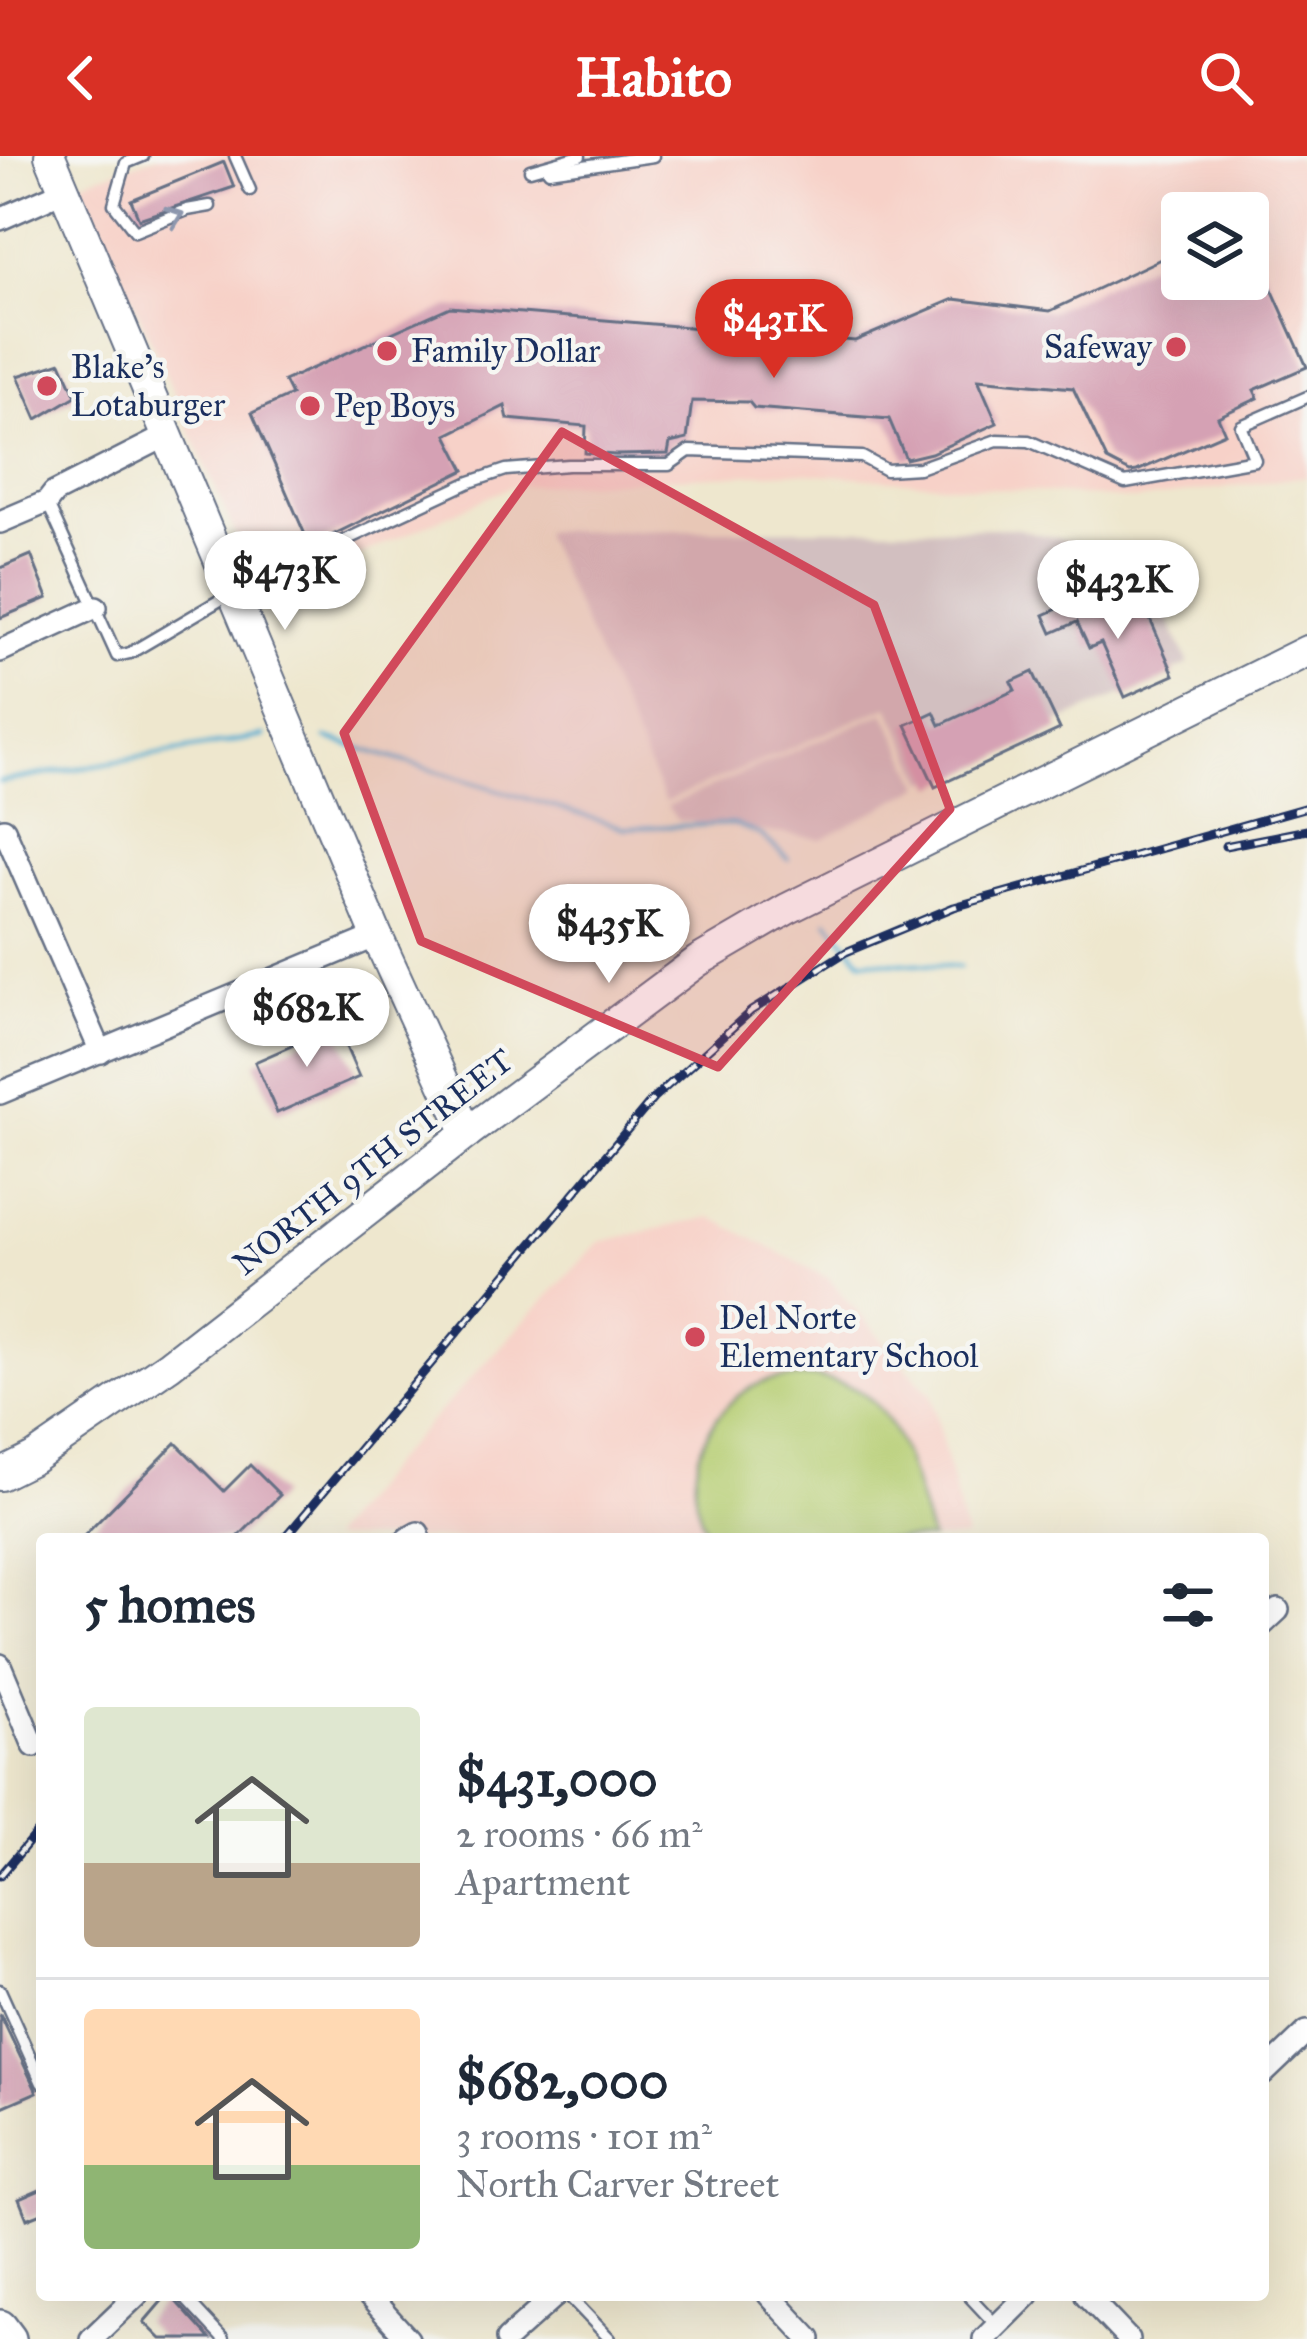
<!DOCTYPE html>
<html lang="en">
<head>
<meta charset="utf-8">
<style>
  :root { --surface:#fff; --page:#f6f6f7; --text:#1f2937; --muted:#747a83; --line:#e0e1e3; --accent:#d93025 }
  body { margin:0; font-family:"IM FELL Great Primer",serif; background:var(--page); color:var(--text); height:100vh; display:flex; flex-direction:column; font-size:45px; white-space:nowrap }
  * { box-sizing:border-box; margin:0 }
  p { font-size:39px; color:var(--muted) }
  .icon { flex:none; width:66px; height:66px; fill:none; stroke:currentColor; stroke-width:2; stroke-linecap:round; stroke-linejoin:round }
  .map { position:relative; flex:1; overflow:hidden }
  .side { position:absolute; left:36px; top:1377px; width:1233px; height:768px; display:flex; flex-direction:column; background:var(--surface); border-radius:12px; box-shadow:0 12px 48px #0002 }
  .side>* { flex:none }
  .controls { position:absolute; left:1161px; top:36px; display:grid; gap:24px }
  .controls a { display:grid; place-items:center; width:108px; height:108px; border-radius:12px; background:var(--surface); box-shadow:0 12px 48px #0002; font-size:60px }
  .price { position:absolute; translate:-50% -102px; padding:0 27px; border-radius:42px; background:#fff; color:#222; font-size:39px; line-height:78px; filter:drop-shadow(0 3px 6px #0008) }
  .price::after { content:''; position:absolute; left:50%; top:72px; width:36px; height:27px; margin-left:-18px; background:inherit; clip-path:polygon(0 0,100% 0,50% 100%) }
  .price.current { background:var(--accent); color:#fff }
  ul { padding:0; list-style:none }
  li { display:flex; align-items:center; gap:36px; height:300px; padding:0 48px }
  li+li { border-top:3px solid var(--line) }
  li span { display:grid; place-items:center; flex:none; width:336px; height:240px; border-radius:12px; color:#555 }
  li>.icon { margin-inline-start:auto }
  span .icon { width:144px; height:144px; fill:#fffc; stroke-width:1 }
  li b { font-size:51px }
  h2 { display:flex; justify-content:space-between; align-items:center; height:144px; padding:0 48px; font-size:51px }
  header { display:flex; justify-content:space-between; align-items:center; height:156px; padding:0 48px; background:var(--accent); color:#fff; font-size:54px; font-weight:800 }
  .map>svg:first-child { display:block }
</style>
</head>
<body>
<header><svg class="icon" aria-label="back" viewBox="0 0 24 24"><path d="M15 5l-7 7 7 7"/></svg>Habito<svg class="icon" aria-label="search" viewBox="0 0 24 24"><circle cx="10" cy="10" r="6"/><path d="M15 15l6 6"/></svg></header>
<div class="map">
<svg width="1307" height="2183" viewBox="0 0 1307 2183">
  <rect width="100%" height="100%" fill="#f6f6f2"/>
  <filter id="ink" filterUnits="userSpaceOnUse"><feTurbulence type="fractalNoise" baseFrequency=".00833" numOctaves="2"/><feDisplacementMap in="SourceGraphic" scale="24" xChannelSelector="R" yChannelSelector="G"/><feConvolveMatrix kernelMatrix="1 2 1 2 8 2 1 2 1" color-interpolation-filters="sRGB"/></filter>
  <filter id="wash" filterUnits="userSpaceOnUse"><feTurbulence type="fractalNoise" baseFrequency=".004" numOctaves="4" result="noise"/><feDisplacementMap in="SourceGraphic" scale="48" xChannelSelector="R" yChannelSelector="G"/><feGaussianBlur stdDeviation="2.7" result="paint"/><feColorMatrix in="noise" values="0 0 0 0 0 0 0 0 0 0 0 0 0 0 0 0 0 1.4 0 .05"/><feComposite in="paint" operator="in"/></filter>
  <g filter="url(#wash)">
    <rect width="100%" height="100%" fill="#eee7ce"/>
    <g fill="#f7d1c8" fill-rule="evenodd">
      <path d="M159 0H1296L1307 25V320L1136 344 794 316 512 330 264 443 81 26ZM1182 57H1248V123H1182Z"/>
      <path d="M711 1061 828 1122 931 1239 966 1383H329L394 1304 599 1086Z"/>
    </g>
    <g fill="#d2bfc0">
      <path d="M1013 372 1139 401 1189 508 926 626 889 550 665 646 542 375Z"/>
      <path d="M885 556 922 630 822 683 677 664 667 650Z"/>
    </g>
    <path fill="#b6cd72" stroke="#687e68" stroke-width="3" d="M815 1221C830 1225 847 1227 861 1236 904 1265 915 1337 931 1383H709C704 1368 696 1353 695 1337 691 1292 721 1239 767 1225 782 1221 799 1222 815 1221Z"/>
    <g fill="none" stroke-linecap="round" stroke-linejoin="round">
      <g stroke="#53aed1" stroke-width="4.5">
        <path d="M326 582 625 672 734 668 761 679 788 703"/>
        <path d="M0 626 264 580"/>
        <path d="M828 765 861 804 960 811"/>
      </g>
    </g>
    <g id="blocks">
      <g fill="#d5a1b4">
        <path d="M224 6 234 31 139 63 131 44Z"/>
        <path d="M1248 80 1307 211 1254 234 1258 242 1218 261 1225 277 1137 315 1130 316 1107 304 1073 232 978 223 997 267 931 297 906 303 889 263 754 252 749 246 692 245 687 283 670 287 668 298 616 299 585 297 586 270 508 263 505 250 447 279 465 314 310 390 252 257 291 239 284 225 450 151 855 185 954 143 1050 155 1182 93V123H1248Z"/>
        <path d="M61 206 76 240 37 263 18 220Z"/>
        <path d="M31 399 48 442 0 462V412Z"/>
        <path d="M1100 434 1115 470 1147 456 1174 519 1125 541 1101 487 1089 492 1077 466 1052 477 1044 459Z"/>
        <path d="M1033 516 1060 573 935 631 906 569 934 556 940 569 1015 534 1011 526Z"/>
        <path d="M337 870 359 921 277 957 255 906Z"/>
        <path d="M176 1287 224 1335 250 1309 280 1339 236 1383H81Z"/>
        <path d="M0 1858 37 1936 0 1952Z"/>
        <path d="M42 2033V2057L27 2063 19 2043Z"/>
        <path d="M167 2139H170L210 2183H161L144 2166Z"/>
      </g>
    </g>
  </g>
  <g filter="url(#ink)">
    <use href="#blocks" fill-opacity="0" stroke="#656f85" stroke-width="3"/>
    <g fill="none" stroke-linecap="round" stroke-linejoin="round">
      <g stroke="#656f85" stroke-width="15">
        <g id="lane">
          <path d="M143 0 126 7 114 48 135 75 187 54 210 50"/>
          <path d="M235 0 250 34"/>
          <path d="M530 14 580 0"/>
          <path d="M549 15 653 0"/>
          <path d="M47 346 117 500 130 497 232 437 470 326 506 314 568 309H669L689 295 862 301 886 314 919 312 997 284 1029 285 1125 327 1255 304 1241 270 1307 241"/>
          <path d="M0 1834 42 1927"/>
          <path d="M182 2139 223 2183"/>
          <path d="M568 2139 610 2183"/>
          <path d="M968 2139 997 2170"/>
        </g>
      </g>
      <g stroke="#656f85" stroke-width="26">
        <g id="street">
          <path d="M0 63 63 35"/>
          <path d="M0 366 47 346 54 337 166 280"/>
          <path d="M0 495 96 451"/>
          <path d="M4 673 101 896"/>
          <path d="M0 937 377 780"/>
          <path d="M407 1383 418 1377"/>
          <path d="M1263 1468 1278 1454"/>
          <path d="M0 1509 34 1590"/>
          <path d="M1263 1918 1307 1876"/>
          <path d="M368 2139 408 2183"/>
          <path d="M769 2139 810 2183"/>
          <path d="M1086 2139 1128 2183"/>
          <path d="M91 2183 137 2139"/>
          <path d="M507 2183 556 2139"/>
          <path d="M984 2183 1028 2139"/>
        </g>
      </g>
      <g stroke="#656f85" stroke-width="34">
        <g id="secondary">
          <path d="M50 0 377 780 467 977"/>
          <path d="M0 1319 34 1302 169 1209 467 977 698 805 787 753 1307 495"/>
        </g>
      </g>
      <g stroke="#656f85" stroke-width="38">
        <path id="primary" d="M0 2171 9 2183"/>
      </g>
      <use href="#lane" stroke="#fff" stroke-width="10"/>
      <use href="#street" stroke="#fff" stroke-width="21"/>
      <use href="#secondary" stroke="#fff" stroke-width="30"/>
      <use href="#primary" stroke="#fff" stroke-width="33"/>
      <g stroke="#1b2f5e" stroke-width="9">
        <g id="rail">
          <path d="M1225 690 1307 674"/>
          <path d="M284 1383 653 943 751 855 846 796 954 751 1307 651"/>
          <path d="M0 1720 42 1670"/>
        </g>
      </g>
      <use href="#rail" stroke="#f6f6f2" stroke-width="4.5" stroke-dasharray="14" stroke-linecap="butt"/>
    </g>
    <defs><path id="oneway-chevron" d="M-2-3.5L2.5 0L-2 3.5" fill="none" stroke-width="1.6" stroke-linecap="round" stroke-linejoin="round" transform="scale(3)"/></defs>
    <use stroke="#8d97ae" href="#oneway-chevron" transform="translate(175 60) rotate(-20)"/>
  </g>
  <path fill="#d1495b" fill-opacity="0.2" stroke="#d1495b" stroke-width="9" stroke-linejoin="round" d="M562 276 874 449 950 653 718 911 421 785 344 577Z"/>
  <g fill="#d1495b" stroke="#f6f6f2" stroke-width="4.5">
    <circle cx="1176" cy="191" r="12"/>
    <circle cx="387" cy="195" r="12"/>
    <circle cx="47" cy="230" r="12"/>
    <circle cx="310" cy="250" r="12"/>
    <circle cx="695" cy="1181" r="12"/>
  </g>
  <g text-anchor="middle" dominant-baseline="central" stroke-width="9" stroke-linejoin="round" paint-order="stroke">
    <g font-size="33" fill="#1b2f5e" stroke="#f6f6f2" text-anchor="start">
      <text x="1152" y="191" text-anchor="end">Safeway</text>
      <text x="411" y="195">Family Dollar</text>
      <text x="71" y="211">Blake's<tspan x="71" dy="38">Lotaburger</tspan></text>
      <text x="334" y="250">Pep Boys</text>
      <text x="719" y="1162">Del Norte<tspan x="719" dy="38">Elementary School</tspan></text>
    </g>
    <g font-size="33" fill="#1b2f5e" stroke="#f6f6f2">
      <text transform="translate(373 1006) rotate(-38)">NORTH 9TH STREET</text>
    </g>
  </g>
</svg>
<div class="controls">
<a><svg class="icon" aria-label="layers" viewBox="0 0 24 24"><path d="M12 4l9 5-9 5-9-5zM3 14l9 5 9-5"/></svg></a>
</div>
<b class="price current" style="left:774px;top:225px">$431K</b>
<b class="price" style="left:285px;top:477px">$473K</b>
<b class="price" style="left:1118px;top:486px">$432K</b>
<b class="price" style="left:609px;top:830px">$435K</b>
<b class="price" style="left:307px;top:914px">$682K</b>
<section class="side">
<h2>5 homes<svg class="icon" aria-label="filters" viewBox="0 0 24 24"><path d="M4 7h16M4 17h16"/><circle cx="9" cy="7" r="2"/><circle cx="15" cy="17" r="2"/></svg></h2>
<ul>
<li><span style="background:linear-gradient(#dfe7d0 65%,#b9a48a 0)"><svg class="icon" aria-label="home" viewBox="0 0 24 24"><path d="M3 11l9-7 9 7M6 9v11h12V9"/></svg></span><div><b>$431,000</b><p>2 rooms · 66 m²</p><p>Apartment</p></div></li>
<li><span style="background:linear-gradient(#ffd9b3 65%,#8fb573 0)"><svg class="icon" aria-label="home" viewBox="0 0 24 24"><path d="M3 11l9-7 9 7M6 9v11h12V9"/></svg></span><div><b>$682,000</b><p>3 rooms · 101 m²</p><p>North Carver Street</p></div></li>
</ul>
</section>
</div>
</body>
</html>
